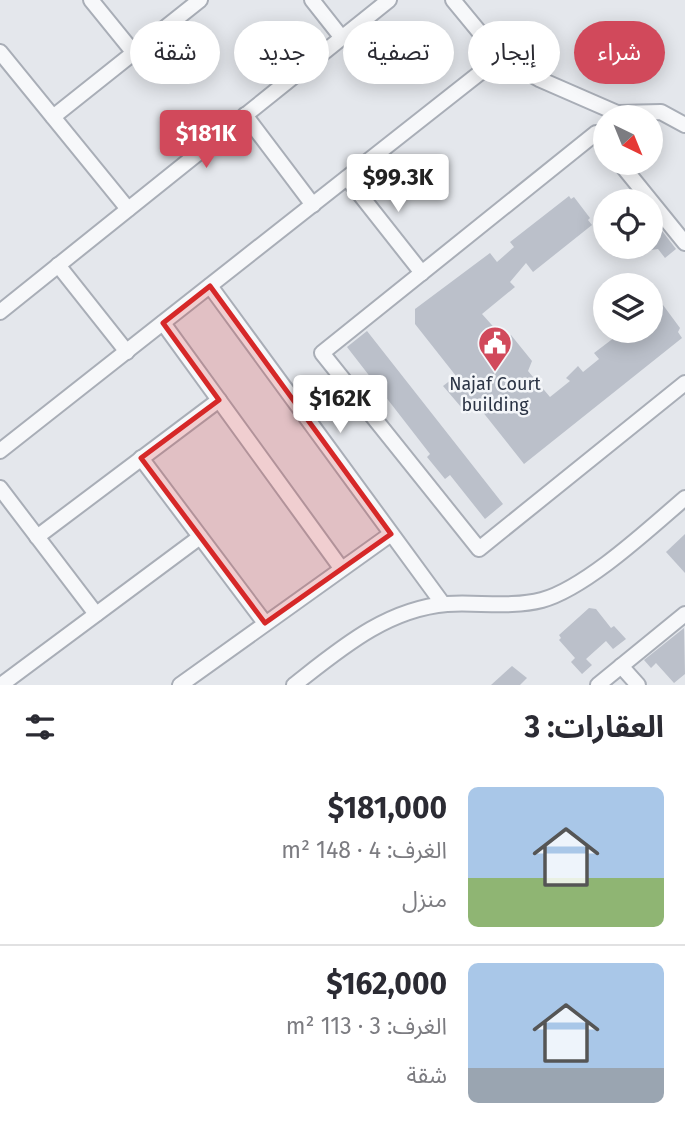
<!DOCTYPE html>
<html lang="ar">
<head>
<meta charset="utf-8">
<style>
  :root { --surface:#fff; --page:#f2f2f3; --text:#2b2b33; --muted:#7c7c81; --line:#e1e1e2; --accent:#d1495b }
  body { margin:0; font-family:"Fira Sans","Noto Sans Arabic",sans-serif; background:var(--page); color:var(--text); direction:rtl; height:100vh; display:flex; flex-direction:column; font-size:26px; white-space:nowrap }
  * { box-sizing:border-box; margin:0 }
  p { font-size:23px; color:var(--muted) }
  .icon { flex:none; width:38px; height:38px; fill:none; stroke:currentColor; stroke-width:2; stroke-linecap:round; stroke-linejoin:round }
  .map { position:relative; height:685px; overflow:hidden; direction:ltr }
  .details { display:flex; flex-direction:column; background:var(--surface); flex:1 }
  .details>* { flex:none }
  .hud { position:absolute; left:21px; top:21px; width:644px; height:63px; direction:rtl; display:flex; gap:14px }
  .needle { width:46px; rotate:137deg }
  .fabs { position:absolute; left:593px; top:105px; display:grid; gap:14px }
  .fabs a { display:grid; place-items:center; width:70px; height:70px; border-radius:50%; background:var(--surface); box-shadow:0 4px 18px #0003; font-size:35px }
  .price { position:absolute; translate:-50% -60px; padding:0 16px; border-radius:7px; background:#fff; color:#222; font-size:23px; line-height:46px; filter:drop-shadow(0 2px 4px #0008) }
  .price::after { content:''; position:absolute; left:50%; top:42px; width:21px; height:16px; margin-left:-10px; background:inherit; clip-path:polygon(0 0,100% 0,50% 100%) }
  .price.current { background:var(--accent); color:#fff }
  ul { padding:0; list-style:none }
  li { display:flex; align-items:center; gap:21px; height:175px; padding:0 21px }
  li+li { border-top:2px solid var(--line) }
  li span { display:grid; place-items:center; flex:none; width:196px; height:140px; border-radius:10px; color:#555 }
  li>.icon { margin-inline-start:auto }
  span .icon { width:84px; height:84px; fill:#fffc; stroke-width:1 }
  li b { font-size:30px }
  h2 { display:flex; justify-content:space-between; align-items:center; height:84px; padding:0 21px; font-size:30px }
  .tag { padding:0 24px; border-radius:32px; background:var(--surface); box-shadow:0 4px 18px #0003; font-size:24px; line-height:63px }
  .tag.current { background:var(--accent); color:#fff }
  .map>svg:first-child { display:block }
</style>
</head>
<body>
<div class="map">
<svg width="685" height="685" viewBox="0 0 685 685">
  <rect width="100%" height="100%" fill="#e4e7ec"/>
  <g fill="#bbc0ca">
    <path d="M569 196 571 199 574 197 590 218 588 220 592 225 533 272 526 263 510 282 515 287 482 314 499 333 511 335 532 361 528 371 550 397 570 381 566 378 578 366 583 372 599 359 594 353 623 331H651V309L658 304 660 307 663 305 680 328 678 332 682 338 524 464 478 406 467 414 443 386 456 376 415 324V309L490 253 497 262 514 247 510 242Z"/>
    <path d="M659 227 676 249 665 258 658 249 651 250V234Z"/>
    <path d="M367 331 503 504 485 519 450 475 445 479 427 457 430 454 347 347Z"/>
    <path d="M685 534V573L666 552Z"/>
    <path d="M589 608 596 609 611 628 614 626 626 639 613 649 606 641 586 659 592 665 582 674 571 662 575 658 559 640 561 638 559 635Z"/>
    <path d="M684 628 685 674 674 683 656 663 651 668 644 660Z"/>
    <path d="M512 666 527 678 520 685H491Z"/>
  </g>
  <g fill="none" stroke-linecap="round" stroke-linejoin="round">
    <g stroke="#a9aeb7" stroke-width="18">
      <g id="minor">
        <path d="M91 0 134 53"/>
        <path d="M312 0 342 38"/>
        <path d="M453 0 500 57 539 79 617 113 661 112 685 125"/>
        <path d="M0 52 128 209"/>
        <path d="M245 115 313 205"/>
        <path d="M53 117 200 0"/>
        <path d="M606 144 596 133 322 353 479 549 685 383"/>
        <path d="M620 163 685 243"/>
        <path d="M347 178 422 273"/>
        <path d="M58 265 127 352"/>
        <path d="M210 286 443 604"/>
        <path d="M0 312 389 0"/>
        <path d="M163 323 341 568"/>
        <path d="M0 451 500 57"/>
        <path d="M141 458 265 623"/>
        <path d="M0 488 96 614"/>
        <path d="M37 537 219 400"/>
        <path d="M621 666 638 685"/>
        <path d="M1 685 200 537"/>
        <path d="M180 685 391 534"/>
        <path d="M294 685C340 649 386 609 447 604 478 602 511 608 542 600 586 588 650 528 685 498"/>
        <path d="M598 685 685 614"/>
      </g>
    </g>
    <use href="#minor" stroke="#f7f8fa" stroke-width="14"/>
  </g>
  <path fill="#d62828" fill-opacity="0.2" stroke="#d62828" stroke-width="5" stroke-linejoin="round" d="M210 286 391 534 265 623 141 458 219 400 163 323Z"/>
  <defs>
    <g id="civic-pin" transform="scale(1.75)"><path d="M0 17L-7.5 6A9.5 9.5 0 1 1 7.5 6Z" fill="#d1495b" stroke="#f4f6f9"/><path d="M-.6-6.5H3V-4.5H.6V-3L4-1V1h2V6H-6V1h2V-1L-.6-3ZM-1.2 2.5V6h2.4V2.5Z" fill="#fff"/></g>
  </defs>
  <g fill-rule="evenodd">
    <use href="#civic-pin" x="495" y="343"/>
  </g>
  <g text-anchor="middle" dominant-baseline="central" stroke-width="5" stroke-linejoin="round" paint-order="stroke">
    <g font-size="18" fill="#2b3445" stroke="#f4f6f9">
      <text x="495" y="384">Najaf Court<tspan x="495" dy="21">building</tspan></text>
    </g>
  </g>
</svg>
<div class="fabs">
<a><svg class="needle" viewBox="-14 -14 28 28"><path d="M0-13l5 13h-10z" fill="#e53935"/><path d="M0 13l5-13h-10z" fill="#7c7c81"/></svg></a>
<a><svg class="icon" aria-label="locate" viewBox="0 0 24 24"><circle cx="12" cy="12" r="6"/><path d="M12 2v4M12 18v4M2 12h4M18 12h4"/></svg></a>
<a><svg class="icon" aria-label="layers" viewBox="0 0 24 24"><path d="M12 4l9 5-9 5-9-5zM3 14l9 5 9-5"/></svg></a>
</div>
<b class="price current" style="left:206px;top:170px">$181K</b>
<b class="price" style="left:398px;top:214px">$99.3K</b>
<b class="price" style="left:340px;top:435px">$162K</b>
<div class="hud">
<a class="tag current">شراء</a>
<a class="tag">إيجار</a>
<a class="tag">تصفية</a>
<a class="tag">جديد</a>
<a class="tag">شقة</a>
</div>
</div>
<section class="details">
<h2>العقارات: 3<svg class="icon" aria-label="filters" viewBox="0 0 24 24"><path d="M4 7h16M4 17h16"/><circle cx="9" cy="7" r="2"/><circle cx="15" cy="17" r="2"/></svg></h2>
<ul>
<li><span style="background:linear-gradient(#a9c7e8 65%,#8fb573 0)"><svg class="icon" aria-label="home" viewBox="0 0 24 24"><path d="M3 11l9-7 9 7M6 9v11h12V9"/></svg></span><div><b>$181,000</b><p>الغرف: 4 · 148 m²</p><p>منزل</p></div></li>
<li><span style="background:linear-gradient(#a9c7e8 75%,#9aa5b1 0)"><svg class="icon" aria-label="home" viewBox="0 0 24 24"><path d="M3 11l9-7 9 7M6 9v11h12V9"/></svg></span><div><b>$162,000</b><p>الغرف: 3 · 113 m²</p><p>شقة</p></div></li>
</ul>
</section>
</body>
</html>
